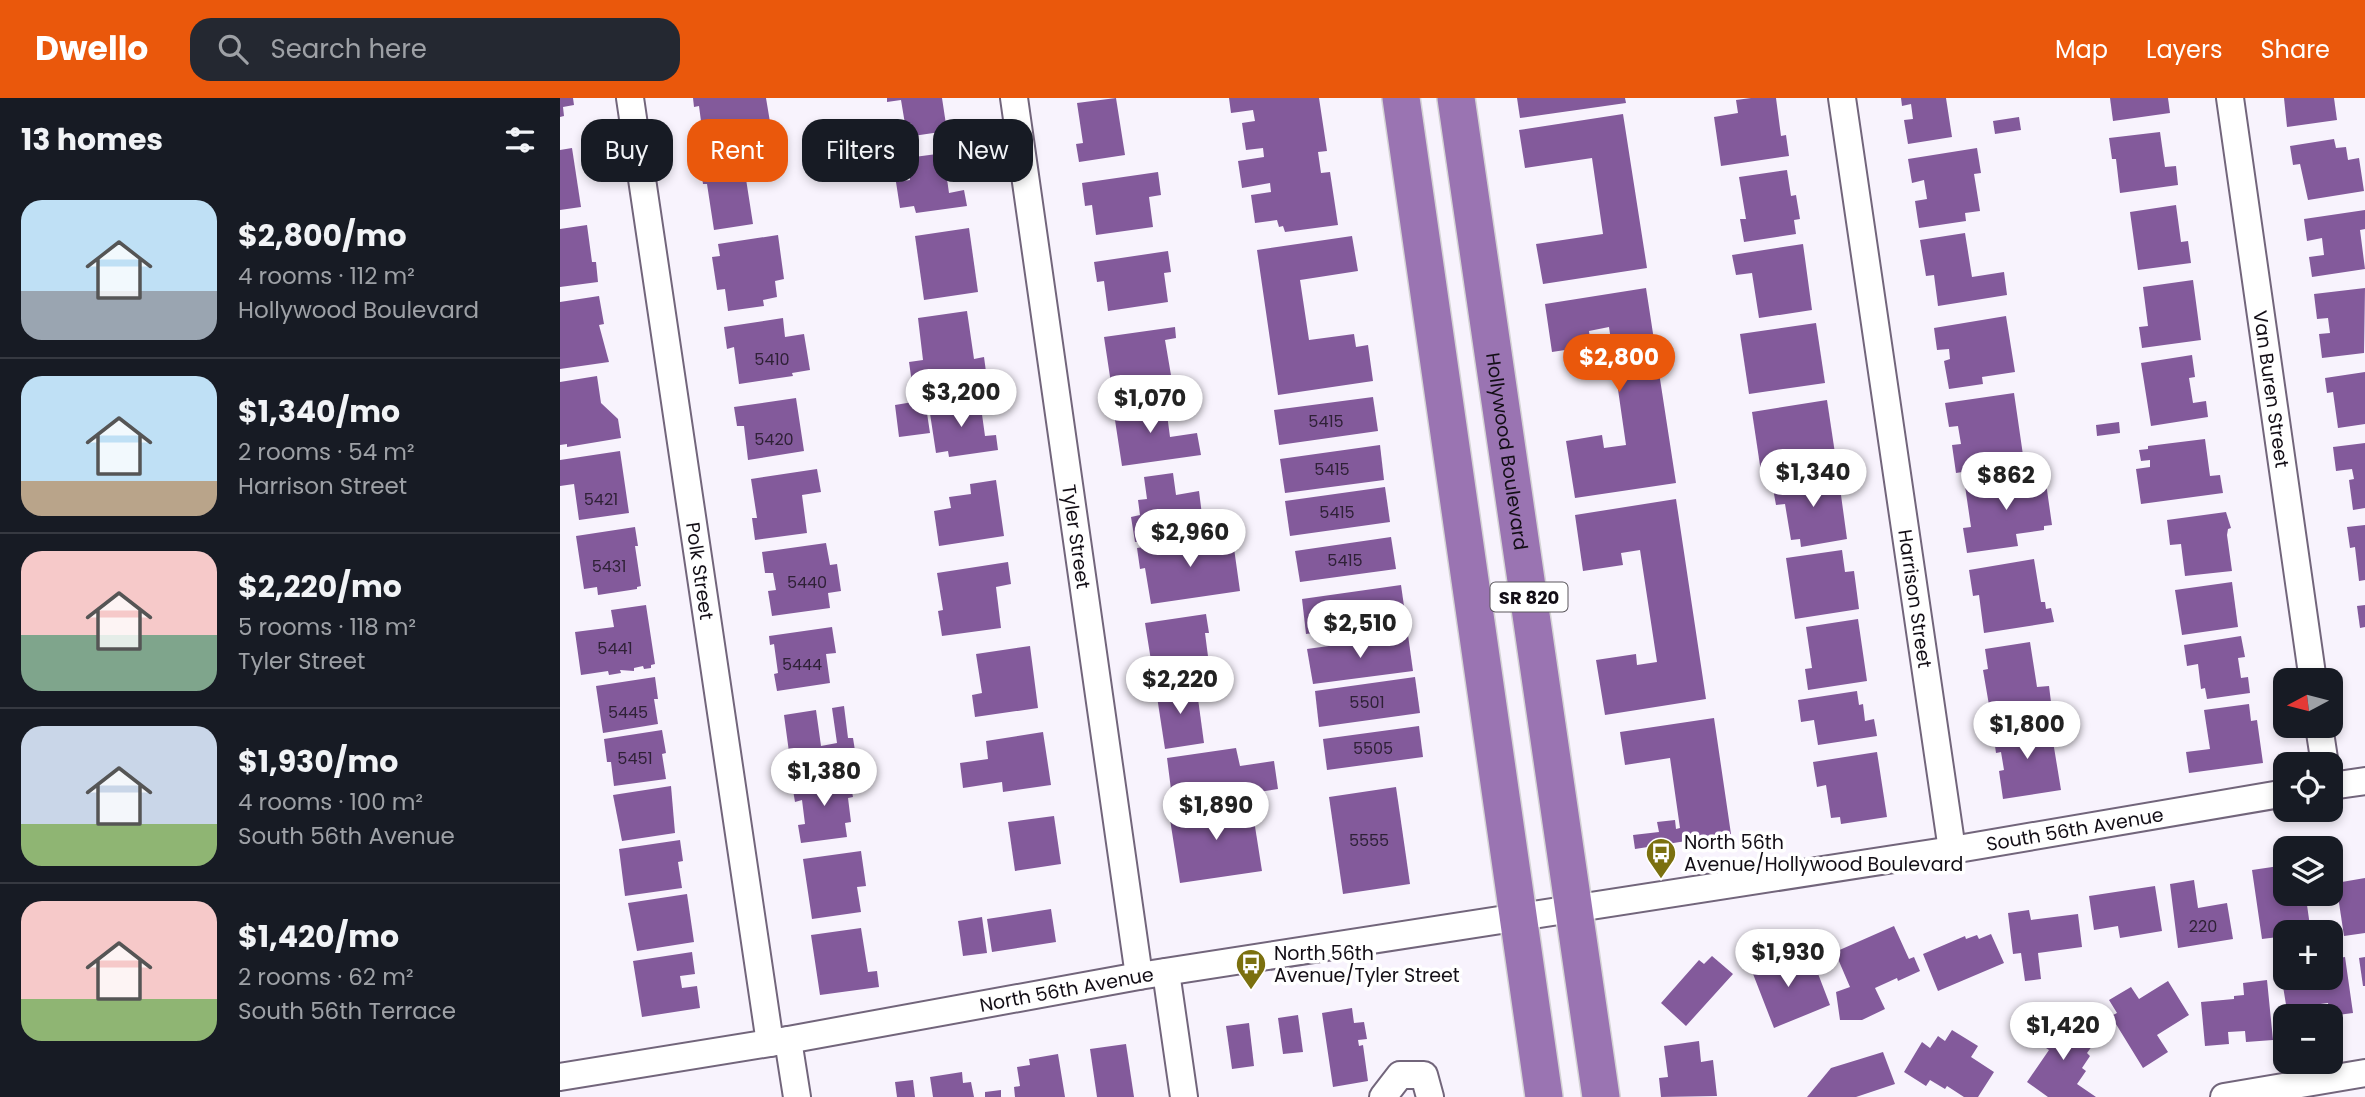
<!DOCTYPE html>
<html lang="en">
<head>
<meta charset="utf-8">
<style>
  :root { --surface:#171b24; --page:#242831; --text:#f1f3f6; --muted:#9ea1a6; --line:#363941; --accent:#ea580c }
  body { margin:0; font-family:Poppins,sans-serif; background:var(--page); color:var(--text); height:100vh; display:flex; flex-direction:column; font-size:26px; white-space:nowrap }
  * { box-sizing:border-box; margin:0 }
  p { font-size:23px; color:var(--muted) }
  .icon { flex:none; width:38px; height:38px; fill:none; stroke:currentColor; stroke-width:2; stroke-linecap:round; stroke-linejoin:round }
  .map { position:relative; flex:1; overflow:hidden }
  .side { display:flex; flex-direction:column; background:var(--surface); width:560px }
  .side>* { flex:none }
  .top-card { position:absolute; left:21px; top:21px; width:665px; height:63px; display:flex; gap:14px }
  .needle { width:46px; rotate:263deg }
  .fabs { position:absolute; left:1713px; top:570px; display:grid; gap:14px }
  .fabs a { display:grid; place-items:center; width:70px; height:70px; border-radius:14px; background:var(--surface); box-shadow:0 4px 10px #0003; font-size:35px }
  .price { position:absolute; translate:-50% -60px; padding:0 16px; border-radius:24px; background:#fff; color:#222; font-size:23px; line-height:46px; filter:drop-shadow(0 2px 4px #0008) }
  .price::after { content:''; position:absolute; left:50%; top:42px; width:21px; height:16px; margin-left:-10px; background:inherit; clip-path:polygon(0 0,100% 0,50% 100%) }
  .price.on { background:var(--accent); color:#fff }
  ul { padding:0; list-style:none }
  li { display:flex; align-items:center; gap:21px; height:175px; padding:0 21px }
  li+li { border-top:2px solid var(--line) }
  li span { display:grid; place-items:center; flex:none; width:196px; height:140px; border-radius:21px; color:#555 }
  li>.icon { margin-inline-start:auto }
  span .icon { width:84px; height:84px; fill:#fffc; stroke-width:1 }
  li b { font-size:30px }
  h2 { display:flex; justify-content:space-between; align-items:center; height:84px; padding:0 21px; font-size:30px }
  .chip { padding:0 24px; border-radius:21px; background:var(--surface); box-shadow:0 4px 10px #0003; font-size:24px; line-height:63px }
  .chip.on { background:var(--accent); color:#fff }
  header { display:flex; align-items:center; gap:42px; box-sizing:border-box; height:98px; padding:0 35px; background:var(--accent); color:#fff }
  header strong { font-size:33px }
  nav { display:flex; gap:38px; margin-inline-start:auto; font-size:24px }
  .search { width:490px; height:63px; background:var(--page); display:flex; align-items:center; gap:18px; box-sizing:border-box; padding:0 24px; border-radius:21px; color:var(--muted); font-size:26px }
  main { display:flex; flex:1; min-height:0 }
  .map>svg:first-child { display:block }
</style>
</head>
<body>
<header>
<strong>Dwello</strong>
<div class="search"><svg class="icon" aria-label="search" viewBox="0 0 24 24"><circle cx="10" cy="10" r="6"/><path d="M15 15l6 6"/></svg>Search here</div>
<nav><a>Map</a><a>Layers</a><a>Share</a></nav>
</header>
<main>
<section class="side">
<h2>13 homes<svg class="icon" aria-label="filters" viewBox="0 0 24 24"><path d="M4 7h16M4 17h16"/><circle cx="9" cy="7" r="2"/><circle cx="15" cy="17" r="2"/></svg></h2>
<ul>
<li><span style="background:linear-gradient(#bfe0f5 65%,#9aa5b1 0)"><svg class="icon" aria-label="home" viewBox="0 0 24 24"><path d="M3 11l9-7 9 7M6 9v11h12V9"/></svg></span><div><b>$2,800/mo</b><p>4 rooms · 112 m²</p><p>Hollywood Boulevard</p></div></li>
<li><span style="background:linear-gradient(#bfe0f5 75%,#b9a48a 0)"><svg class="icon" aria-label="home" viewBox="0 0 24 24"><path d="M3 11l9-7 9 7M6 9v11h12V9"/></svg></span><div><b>$1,340/mo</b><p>2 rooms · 54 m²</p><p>Harrison Street</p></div></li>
<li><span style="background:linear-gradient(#f6c9c9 60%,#7fa58c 0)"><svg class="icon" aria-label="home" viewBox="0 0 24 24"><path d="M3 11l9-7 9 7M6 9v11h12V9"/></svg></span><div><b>$2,220/mo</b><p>5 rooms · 118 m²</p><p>Tyler Street</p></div></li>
<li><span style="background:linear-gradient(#c9d6e8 70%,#8fb573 0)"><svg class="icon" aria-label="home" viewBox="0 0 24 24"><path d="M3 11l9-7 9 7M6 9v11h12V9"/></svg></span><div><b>$1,930/mo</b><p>4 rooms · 100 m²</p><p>South 56th Avenue</p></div></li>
<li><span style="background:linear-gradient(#f6c9c9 70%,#8fb573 0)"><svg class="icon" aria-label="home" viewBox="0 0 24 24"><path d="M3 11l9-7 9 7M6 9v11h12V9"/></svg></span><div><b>$1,420/mo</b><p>2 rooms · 62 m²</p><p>South 56th Terrace</p></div></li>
</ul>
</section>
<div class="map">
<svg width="1805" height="999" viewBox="0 0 1805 999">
  <rect width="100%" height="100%" fill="#f8f3fd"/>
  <g fill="#835a9b">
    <path d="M0 0H13L14 7 3 9 4 18 0 19Z"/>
    <path d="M133 0H206L212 36 144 46 139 8 134 9Z"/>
    <path d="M327 0H382L387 33 353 38 351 25 345 26 341 2 327 4Z"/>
    <path d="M556 0 565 57 519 64 516 46 523 45 517 5Z"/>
    <path d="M669 0H759L767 53 758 54 761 75 770 74 778 127 725 134 723 128 719 129 717 122 695 125 691 97 711 94 710 85 682 90 678 63 704 59 703 50 686 52 682 25 695 23 693 12 671 15Z"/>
    <path d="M957 0H1065L1066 5 960 20Z"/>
    <path d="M1191 0H1216L1221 38 1226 37 1229 58 1161 68 1154 19 1178 15 1176 2Z"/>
    <path d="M1341 0H1386L1392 39 1348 46 1344 22 1353 21 1351 6 1342 8Z"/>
    <path d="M1550 0H1608L1610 15 1553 23Z"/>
    <path d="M1724 0H1774L1777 22 1727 29Z"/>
    <path d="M1063 16 1087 170 983 186 976 146 1043 136 1032 60 965 70 959 32Z"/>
    <path d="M1459 19 1461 32 1435 36 1433 23Z"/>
    <path d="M1600 34 1605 69 1616 68 1618 87 1560 95 1556 61H1552L1549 40Z"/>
    <path d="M1774 41 1776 50 1786 49 1788 62 1799 60 1804 93 1748 102 1740 66 1733 67 1730 48Z"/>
    <path d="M12 50 21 109 0 112V52Z"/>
    <path d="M1417 50 1421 75 1414 76 1420 113 1405 115 1406 123 1359 130 1355 103 1367 101 1364 82 1352 85 1348 61Z"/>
    <path d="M197 53 201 79 186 81 193 126 154 132 147 86H143L140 61Z"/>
    <path d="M399 53 402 79 387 81 389 95 404 92 407 108 356 115 354 108 340 110 336 84 350 82 347 60Z"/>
    <path d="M1227 72 1231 98 1236 97 1240 121 1234 122 1236 136 1184 144 1180 121H1186L1179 79Z"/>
    <path d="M598 74 601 97 589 99 593 129 536 137 532 107 525 108 522 85Z"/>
    <path d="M1616 107 1621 144 1628 143 1631 165 1578 172 1570 114Z"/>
    <path d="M1805 112V131L1800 132 1805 171 1752 179 1749 159 1764 157 1762 140 1747 143 1744 121Z"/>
    <path d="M27 127 32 164H36L38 184 0 189V131Z"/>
    <path d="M409 130 418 194 364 202 355 138Z"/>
    <path d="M1405 135 1412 179 1444 174 1447 197 1378 208 1374 177 1366 178 1360 142Z"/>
    <path d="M218 137 224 181 215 183 217 199 203 202 204 208 168 213 165 191 157 192 152 159 160 158 158 146Z"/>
    <path d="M792 138 798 173 740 182 749 242 794 236 796 249 808 247 813 283 718 297 697 152Z"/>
    <path d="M1243 146 1252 212 1199 220 1192 175 1176 177 1172 157Z"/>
    <path d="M608 153 611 174 604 175 608 204 548 213 544 183 537 184 534 164Z"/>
    <path d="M1633 182 1641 242 1582 250 1579 229 1588 228 1583 189Z"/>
    <path d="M1086 190 1116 385 1015 400 1006 343 1042 337 1044 350 1066 347 1049 229 1029 233 1031 248 992 254 985 206Z"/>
    <path d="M1805 190 1804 255 1762 260 1759 236 1770 235 1768 220 1757 221 1754 196Z"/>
    <path d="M39 198 44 226 39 227 49 264 0 271V204Z"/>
    <path d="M407 213 414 261 424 259 427 281 353 292 349 264 363 262 358 220Z"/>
    <path d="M1446 218 1455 274 1422 279 1423 286 1389 291 1384 263 1390 261 1389 251 1377 252 1374 230Z"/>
    <path d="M223 220 225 239 244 236 250 272 232 275 233 278 179 286 174 249 167 251 164 229Z"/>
    <path d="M1256 225 1265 285 1189 296 1180 236Z"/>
    <path d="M615 229 616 240 605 242 612 283 552 292 544 239Z"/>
    <path d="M1632 257 1635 279 1629 280 1633 305 1646 303 1648 319 1591 328 1581 265Z"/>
    <path d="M1805 274V326L1778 330 1773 294 1767 295 1765 280Z"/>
    <path d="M37 278 41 305 58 321 61 340 7 349V346L0 347V284Z"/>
    <path d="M1454 295 1463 357 1440 360 1441 368 1396 375 1392 347 1401 346 1398 328 1389 329 1385 305Z"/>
    <path d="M813 299 818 333 719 347 714 312Z"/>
    <path d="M236 300 244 353 188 362 184 328H177L174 309Z"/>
    <path d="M605 301 610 339 637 335 641 357 562 368 553 309Z"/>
    <path d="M365 302 370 335 339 339 335 307Z"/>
    <path d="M420 302 425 338 436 337 438 352 389 359 388 353 376 355 369 309Z"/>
    <path d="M1267 302 1276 362 1201 374 1192 314Z"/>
    <path d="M1559 324 1560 335 1537 338 1536 327Z"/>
    <path d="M1645 341 1650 378 1660 377 1663 395 1581 406 1576 371 1590 369V362L1581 363 1579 352 1588 351V348Z"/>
    <path d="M1805 345V410L1793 412 1789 382 1794 381 1792 371 1776 373 1773 349Z"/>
    <path d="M820 347 824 382 725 395 720 361Z"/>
    <path d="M60 353 69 415 19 422 14 386 0 388V362Z"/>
    <path d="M257 371 261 394 242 397 247 435 195 442 192 420H197L191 381Z"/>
    <path d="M613 375 616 397 639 393 644 433 575 444 571 419 580 417 578 402 587 401 584 379Z"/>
    <path d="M1278 375 1287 441 1241 449 1240 441 1231 442 1225 406 1216 407 1212 385Z"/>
    <path d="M1476 377V380L1485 378 1492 427 1484 428V432L1456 436 1458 448 1407 455 1403 430 1411 429 1405 388Z"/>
    <path d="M436 382 444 438 379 448 374 413 391 410 389 399 411 396 410 386Z"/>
    <path d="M825 389 830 424 730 438 725 403Z"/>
    <path d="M1116 401 1146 601 1045 617 1036 562 1076 556 1077 567 1097 564 1080 452 1061 455 1063 467 1023 473 1015 417Z"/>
    <path d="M1666 414 1671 430 1668 431 1667 437 1672 473 1625 478 1621 446 1610 447 1607 422Z"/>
    <path d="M1805 427V482L1799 483 1795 449 1790 450 1787 429Z"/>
    <path d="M75 429 78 448H75L81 488 77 489V491L38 497 37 489 24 491 16 438Z"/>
    <path d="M672 436 680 493 591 506 585 470 580 471 577 450Z"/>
    <path d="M831 439 836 471 740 484 735 453Z"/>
    <path d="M266 445 270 467 277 466 281 493 268 495 270 510 212 518 208 493 216 492 213 475H205L202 454Z"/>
    <path d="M1282 452 1285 474 1294 473 1299 511 1235 521 1226 460Z"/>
    <path d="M1474 461 1481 504H1485L1486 511 1491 510 1494 524 1424 535 1419 497 1413 498 1409 472Z"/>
    <path d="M448 464 451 486 436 489 441 530 382 538 378 513 383 512 377 475Z"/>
    <path d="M1672 484 1678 529 1622 537 1615 492Z"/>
    <path d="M841 487 846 522 746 536 742 501Z"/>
    <path d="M86 507 95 566 91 567V570L84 571 83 568 74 570V573L60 572 61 575 49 577 48 573 21 577 15 534 54 529 51 512Z"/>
    <path d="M1805 507V529L1800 530 1797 508Z"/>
    <path d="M646 516 649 535H645L649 566 593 575 585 525Z"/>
    <path d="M1298 521 1307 583 1248 592 1245 571 1252 570 1246 529Z"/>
    <path d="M272 529 276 555 266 556 270 585 217 593 214 576 218 575 214 546 210 547 209 538Z"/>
    <path d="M848 537 853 573 753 586 747 551Z"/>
    <path d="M1681 538 1685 559 1678 560 1681 580 1688 579 1690 595 1647 601 1645 590 1641 591 1638 566 1627 568 1624 547Z"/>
    <path d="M1470 544 1477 589 1489 588 1491 604 1430 613 1423 572 1428 571 1425 551Z"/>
    <path d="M470 548 478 610 415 619 412 597 422 595 416 556Z"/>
    <path d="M95 579 98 601H94L98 626 43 635 36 588Z"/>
    <path d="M855 579 860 615 759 629 755 593Z"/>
    <path d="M636 586 644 645 605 651 596 592Z"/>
    <path d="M1297 593 1299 607 1303 606 1305 623 1314 621 1317 638 1258 647 1254 622 1241 624 1238 602Z"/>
    <path d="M1689 606 1691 623 1697 622 1703 665 1629 675 1626 654 1650 651 1644 612Z"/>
    <path d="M284 608 288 640H293L296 659 231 669 224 617 256 612 261 648 277 645 272 610Z"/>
    <path d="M1154 620 1171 736 1075 751 1073 737 1099 734 1097 724 1115 722 1116 731 1120 730 1110 660 1065 667 1060 634Z"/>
    <path d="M1490 625 1501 692 1443 701 1439 673 1444 672 1441 654 1436 655 1433 634Z"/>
    <path d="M859 628 863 659 767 672 763 641Z"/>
    <path d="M102 632 106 655 102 656 106 681 54 688 51 664H47L44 641Z"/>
    <path d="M483 634 491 687 443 694 442 684 403 690 400 665 428 661 426 643Z"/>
    <path d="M676 650 680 668 714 663 718 691 613 707 607 660Z"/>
    <path d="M1317 654 1327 719 1281 726 1280 719 1271 720 1266 687 1257 689 1253 664Z"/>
    <path d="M289 678 293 699 288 700 291 724 285 725 287 739 241 745 238 727 245 726 242 702 235 704 232 686Z"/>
    <path d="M111 688 115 735 62 743 53 697Z"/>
    <path d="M836 689 850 786 783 796 769 699Z"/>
    <path d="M691 703 702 773 620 785 609 715Z"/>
    <path d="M494 718 501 766 455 773 448 724Z"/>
    <path d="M120 742 123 763 118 764 122 790 65 798 59 751Z"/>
    <path d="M301 753 306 788 297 789 301 814 252 821 243 761Z"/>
    <path d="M1726 767V796H1763L1764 805 1747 807 1751 835H1726V838L1702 841 1692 772Z"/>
    <path d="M1805 780V835L1784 838 1776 785Z"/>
    <path d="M1634 782 1638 810 1667 805 1673 841 1618 850 1610 786Z"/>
    <path d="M1595 788 1602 833 1560 840 1558 828 1534 832 1529 798Z"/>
    <path d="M127 796 134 844 77 853 68 805Z"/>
    <path d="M491 811 496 844 432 854 427 821Z"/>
    <path d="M1469 812 1471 822 1518 816 1522 849 1478 855 1481 881 1465 883 1461 855 1453 856 1448 815Z"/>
    <path d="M422 819 427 855 403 858 398 823Z"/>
    <path d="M1334 828 1349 861 1354 859 1360 873 1338 883 1337 880 1315 890 1325 911 1302 922H1280L1276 894 1290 889 1275 854Z"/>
    <path d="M301 830 308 874 317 873 319 889 260 897 251 837Z"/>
    <path d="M1431 836 1444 865 1378 893 1363 856 1405 838 1406 841 1417 837 1419 841Z"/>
    <path d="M1212 853 1220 872 1248 861 1253 875 1257 873 1270 907 1214 930 1188 863Z"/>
    <path d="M132 854 135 876 120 878 122 890 137 888 140 910 82 919 73 863Z"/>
    <path d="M1152 858 1173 876 1126 928 1101 905 1139 862 1144 866Z"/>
    <path d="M1785 859 1793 915 1770 918 1768 905 1753 907 1755 919H1728L1722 882 1771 880V861Z"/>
    <path d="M1805 859V888H1803L1799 860Z"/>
    <path d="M1707 882 1713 942 1686 944 1685 933 1668 934 1669 946 1645 948 1641 904 1674 901V898L1684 897 1683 885Z"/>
    <path d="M1608 883 1629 917 1597 937 1608 954 1583 970 1551 918 1557 915 1549 902 1571 889 1579 901Z"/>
    <path d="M792 910 794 925 804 924 807 941 798 942 799 948 803 947 808 983 773 989 762 915Z"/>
    <path d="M738 917 743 954 723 956 718 920Z"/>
    <path d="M1499 919 1535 944 1527 955 1530 958 1522 970 1526 973 1517 986 1536 999H1488L1467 984 1489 952 1480 946Z"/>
    <path d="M689 925 694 968 672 971 666 928Z"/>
    <path d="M1392 932 1418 948 1411 959 1434 974 1418 999H1404L1387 988 1385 991 1370 982 1366 988 1344 974 1362 944 1370 950 1378 938 1385 943Z"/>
    <path d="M1139 943 1141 964 1153 962 1157 998 1101 999 1099 980 1108 979 1104 948Z"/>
    <path d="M566 946 574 999H537L530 951Z"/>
    <path d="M1323 954 1335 986 1296 999H1247L1271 970Z"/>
    <path d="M498 956 505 999H455L454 989 460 988 457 969 470 967 469 961Z"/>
    <path d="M402 974 403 985 411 984 414 999H373L370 979Z"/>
    <path d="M353 982 355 999H337L335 984Z"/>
    <path d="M441 992V999H425V994Z"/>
  </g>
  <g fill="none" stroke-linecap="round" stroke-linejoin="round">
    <g stroke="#72657b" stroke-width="30">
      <g id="minor">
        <path id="s1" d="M70 0 210 945"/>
        <path id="s2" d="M454 0 579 878"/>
        <path id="s3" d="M1282 0 1392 752"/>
        <path id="s4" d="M1670 0 1753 583"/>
        <path d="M1759 628 1765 667"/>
        <path d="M1771 688 1805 683"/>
        <path d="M606 874 624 999"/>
        <path d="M228 942 237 999"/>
        <path id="s5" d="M0 979 228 942 579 878 1392 752 1726 695"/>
        <path d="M823 999 840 977H864L870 999"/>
        <path d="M1664 999 1805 975"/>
      </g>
    </g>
    <g stroke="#d5d4d5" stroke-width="40">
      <g id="highway">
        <path d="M841 0 984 999"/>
        <path id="s6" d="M896 0 1041 999"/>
      </g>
    </g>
    <use href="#minor" stroke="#fff" stroke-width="26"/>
    <use href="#highway" stroke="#9a74b2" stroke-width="37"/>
  </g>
  <defs>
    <g id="bus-pin" transform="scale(1.575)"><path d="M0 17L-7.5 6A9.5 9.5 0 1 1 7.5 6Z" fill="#7b700f" stroke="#fff"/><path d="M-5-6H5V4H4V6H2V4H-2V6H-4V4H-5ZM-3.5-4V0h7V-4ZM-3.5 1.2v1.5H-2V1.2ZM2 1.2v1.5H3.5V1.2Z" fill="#fff"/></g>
  </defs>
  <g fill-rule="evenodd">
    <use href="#bus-pin" x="1101" y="755"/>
    <use href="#bus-pin" x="691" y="866"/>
  </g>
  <g text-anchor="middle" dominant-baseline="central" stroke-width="7" stroke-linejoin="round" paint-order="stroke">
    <g font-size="16" fill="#2f2137">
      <text x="212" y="261">5410</text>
      <text x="766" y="323">5415</text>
      <text x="214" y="341">5420</text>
      <text x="772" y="371">5415</text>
      <text x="41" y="401">5421</text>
      <text x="777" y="414">5415</text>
      <text x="785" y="462">5415</text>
      <text x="49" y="468">5431</text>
      <text x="247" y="484">5440</text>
      <text x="55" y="550">5441</text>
      <text x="242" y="566">5444</text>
      <text x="807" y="604">5501</text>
      <text x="68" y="614">5445</text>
      <text x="813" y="650">5505</text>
      <text x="75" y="660">5451</text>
      <text x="809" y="742">5555</text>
      <text x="1643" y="828">220</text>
    </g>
    <rect fill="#fff" stroke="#5a565c" stroke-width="2" x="930.5" y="484.5" width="77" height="29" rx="5"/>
    <g font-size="18" font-weight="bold" fill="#130e16">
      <text x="969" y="499">SR 820</text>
    </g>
    <g font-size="19" fill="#130e16" stroke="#fff">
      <text stroke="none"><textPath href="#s4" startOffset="294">Van Buren Street</textPath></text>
      <text stroke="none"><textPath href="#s6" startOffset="357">Hollywood Boulevard</textPath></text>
      <text stroke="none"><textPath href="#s2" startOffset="443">Tyler Street</textPath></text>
      <text stroke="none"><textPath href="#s1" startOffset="478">Polk Street</textPath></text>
      <text stroke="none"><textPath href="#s3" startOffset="506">Harrison Street</textPath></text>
      <text stroke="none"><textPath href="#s5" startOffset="1535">South 56th Avenue</textPath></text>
      <text stroke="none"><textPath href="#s5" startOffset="514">North 56th Avenue</textPath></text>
    </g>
    <g font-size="19" fill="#130e16" stroke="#fff" text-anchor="start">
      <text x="1124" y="744">North 56th<tspan x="1124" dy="22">Avenue/Hollywood Boulevard</tspan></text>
      <text x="714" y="855">North 56th<tspan x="714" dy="22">Avenue/Tyler Street</tspan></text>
    </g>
  </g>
</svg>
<div class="fabs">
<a><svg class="needle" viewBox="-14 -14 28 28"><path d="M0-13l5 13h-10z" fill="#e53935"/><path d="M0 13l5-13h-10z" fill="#9ea1a6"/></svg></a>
<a><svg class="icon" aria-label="locate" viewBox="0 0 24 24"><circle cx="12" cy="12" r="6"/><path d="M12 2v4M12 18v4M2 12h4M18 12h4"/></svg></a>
<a><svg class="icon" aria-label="layers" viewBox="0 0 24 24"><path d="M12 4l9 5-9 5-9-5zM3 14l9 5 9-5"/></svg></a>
<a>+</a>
<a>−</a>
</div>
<b class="price on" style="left:1059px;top:296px">$2,800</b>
<b class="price" style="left:401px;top:331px">$3,200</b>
<b class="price" style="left:590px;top:337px">$1,070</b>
<b class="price" style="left:1253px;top:411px">$1,340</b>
<b class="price" style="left:1446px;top:414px">$862</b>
<b class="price" style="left:630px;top:471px">$2,960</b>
<b class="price" style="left:800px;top:562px">$2,510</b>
<b class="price" style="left:620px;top:618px">$2,220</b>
<b class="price" style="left:1467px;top:663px">$1,800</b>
<b class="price" style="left:264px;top:710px">$1,380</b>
<b class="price" style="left:656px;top:744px">$1,890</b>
<b class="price" style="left:1228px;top:891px">$1,930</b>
<b class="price" style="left:1503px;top:964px">$1,420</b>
<div class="top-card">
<a class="chip">Buy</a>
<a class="chip on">Rent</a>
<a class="chip">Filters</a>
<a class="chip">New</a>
</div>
</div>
</main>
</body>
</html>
